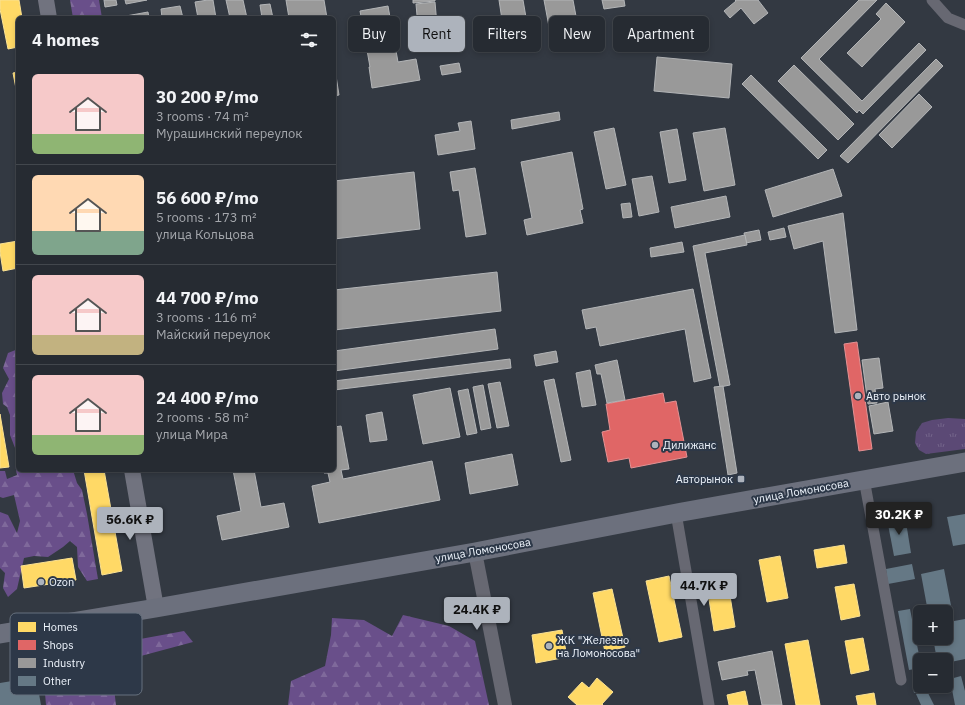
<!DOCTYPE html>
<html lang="en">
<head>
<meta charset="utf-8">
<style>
  :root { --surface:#262b32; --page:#2e333a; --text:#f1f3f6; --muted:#a4a7ac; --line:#42474d; --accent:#adb3bc }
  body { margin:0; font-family:"IBM Plex Sans",sans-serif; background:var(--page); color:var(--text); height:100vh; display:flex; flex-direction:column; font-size:15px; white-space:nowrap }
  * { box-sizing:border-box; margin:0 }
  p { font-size:13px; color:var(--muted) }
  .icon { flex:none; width:22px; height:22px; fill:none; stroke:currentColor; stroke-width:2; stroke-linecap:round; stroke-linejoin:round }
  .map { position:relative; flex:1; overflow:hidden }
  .drawer { position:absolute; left:16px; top:16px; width:320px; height:456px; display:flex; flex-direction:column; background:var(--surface); border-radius:6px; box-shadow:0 2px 6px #0003,0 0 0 1px var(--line) }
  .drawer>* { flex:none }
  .hud { position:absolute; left:348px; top:16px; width:380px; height:36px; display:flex; gap:8px }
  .buttons { position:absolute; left:913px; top:605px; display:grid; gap:8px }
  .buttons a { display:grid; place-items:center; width:40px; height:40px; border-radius:6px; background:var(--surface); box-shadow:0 2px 6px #0003,0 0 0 1px var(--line); font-size:20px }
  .price { position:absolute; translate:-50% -34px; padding:0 9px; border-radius:4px; background:var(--accent); color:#111; font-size:13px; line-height:26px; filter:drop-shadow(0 1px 2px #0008) }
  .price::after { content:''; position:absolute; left:50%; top:24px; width:12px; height:9px; margin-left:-6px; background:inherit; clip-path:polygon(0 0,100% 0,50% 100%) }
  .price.current { background:#222; color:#fff }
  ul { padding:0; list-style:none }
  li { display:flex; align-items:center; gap:12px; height:100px; padding:0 16px }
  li+li { border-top:1px solid var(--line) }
  li span { display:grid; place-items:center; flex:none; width:112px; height:80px; border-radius:6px; color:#555 }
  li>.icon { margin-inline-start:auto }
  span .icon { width:48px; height:48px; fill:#fffc; stroke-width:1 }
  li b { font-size:17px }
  h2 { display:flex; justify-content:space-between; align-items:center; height:48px; padding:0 16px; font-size:17px }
  .pill { padding:0 14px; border-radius:6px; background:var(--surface); box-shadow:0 2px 6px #0003,0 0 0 1px var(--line); font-size:14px; line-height:36px }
  .pill.current { background:var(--accent); color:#111 }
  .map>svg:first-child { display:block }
</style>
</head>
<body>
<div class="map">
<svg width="965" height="705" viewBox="0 0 965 705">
  <defs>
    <pattern id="grass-tufts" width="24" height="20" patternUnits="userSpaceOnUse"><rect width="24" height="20" fill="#5b4975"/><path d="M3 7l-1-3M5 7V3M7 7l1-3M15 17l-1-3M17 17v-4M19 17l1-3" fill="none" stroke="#73648a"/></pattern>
    <pattern id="forest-firs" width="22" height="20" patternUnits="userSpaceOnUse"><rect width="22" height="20" fill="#694f8a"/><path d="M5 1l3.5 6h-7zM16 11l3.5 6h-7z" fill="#7f699b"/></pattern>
  </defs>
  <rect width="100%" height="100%" fill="#333942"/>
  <path fill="url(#grass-tufts)" d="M948 418 965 419V449L926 454 919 450 915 443 916 432 922 423 932 420Z"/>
  <g fill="url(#forest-firs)">
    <path d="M70 0H99L102 18H73Z"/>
    <path d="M18 349V470H73L77 483 82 490 87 514 98 579 87 581 78 567 77 547 70 541 63 547 48 557 34 556 24 558 17 589 8 597 3 588 5 573 0 568V512L8 515 17 533 20 521 14 495 3 498 0 497V471H5L7 479 17 475 15 464 17 453 10 435V415L7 407 3 404 2 393 9 379 3 368 8 353Z"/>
    <path d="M403 615 449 626 475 641 489 705H288L291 681 325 666 331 635 332 618 364 620 392 636Z"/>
    <path d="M184 631 193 642 111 664 116 705H46L42 657Z"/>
  </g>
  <g fill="#ffd966" stroke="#fae193">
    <path d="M0 0H19L22 18H18V47L8 49 0 9Z"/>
    <path d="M18 72V99L13 73Z"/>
    <path d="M18 241V268L3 271 0 252V244Z"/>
    <path d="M0 414 9 467 0 468Z"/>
    <path d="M84 470H104L122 571 102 575Z"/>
    <path d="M844 545 847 563 817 568 814 550Z"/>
    <path d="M780 556 788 598 767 602 759 560Z"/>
    <path d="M72 558 76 580 24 588 21 566Z"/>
    <path d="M669 576 682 637 659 642 646 581Z"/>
    <path d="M727 577 735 627 714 631 706 580Z"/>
    <path d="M854 584 860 616 841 620 835 587Z"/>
    <path d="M612 589 625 647 605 652 593 593Z"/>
    <path d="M562 630 567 657 536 663 532 635Z"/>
    <path d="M863 638 869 670 851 674 845 641Z"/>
    <path d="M808 640 820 705H796L785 644Z"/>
    <path d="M597 678 613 692 602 704 603 705H577L568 697 582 682 589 688Z"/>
    <path d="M745 691 748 705H729L727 695Z"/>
    <path d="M874 693 876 705H858L856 696Z"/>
  </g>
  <g fill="#e06666" stroke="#e49193">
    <path d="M857 342 872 449 859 451 844 344Z"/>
    <path d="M663 393 665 403 676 401 687 457 631 468 629 458 608 462 602 432 610 430 606 404Z"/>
  </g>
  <g fill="#999" stroke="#b3b5b7">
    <path d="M104 0H116L117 5 105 7Z"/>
    <path d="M125 0H147L126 4Z"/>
    <path d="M208 0H213L216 18H198L195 2Z"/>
    <path d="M226 0H243L247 18H230Z"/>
    <path d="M286 0H324L327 18H289Z"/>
    <path d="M413 0H435V1L413 3Z"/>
    <path d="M499 0H523L528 29 504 33Z"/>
    <path d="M544 0H573L578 27 550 32Z"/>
    <path d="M602 0H624L625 6 604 9Z"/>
    <path d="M735 0H758L768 13 754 24 741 8 730 18 724 11 736 1Z"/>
    <path d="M859 0H877L819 59 862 101 919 43 926 50 863 114 859 110 857 113 801 58Z"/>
    <path d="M435 2 439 48 420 50 416 4Z"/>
    <path d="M886 3 905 22 862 67 847 53 881 19 876 14Z"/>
    <path d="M270 4 273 18H262L260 5Z"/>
    <path d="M180 6 183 18H162L161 9Z"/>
    <path d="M388 6 398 62 416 59 420 80 372 88 369 67H370L360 11Z"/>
    <path d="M148 12 149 18H127L126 16Z"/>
    <path d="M657 57 732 64 729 98 654 91Z"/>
    <path d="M936 59 943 66 848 163 840 156Z"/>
    <path d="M334 63 339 95 334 96Z"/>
    <path d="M459 63 461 72 442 75 440 66Z"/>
    <path d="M794 65 854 124 838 140 778 81Z"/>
    <path d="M751 75 827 150 818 159 742 84Z"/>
    <path d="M919 94 932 107 892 148 879 135Z"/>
    <path d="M559 112 560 120 512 129 511 120Z"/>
    <path d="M471 121 475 149 438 155 435 135 460 131 458 123Z"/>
    <path d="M614 128 626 185 606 189 594 132Z"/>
    <path d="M725 128 735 185 704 191 693 133Z"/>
    <path d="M677 129 686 180 669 183 660 132Z"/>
    <path d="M572 152 583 209 580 210 583 223 527 235 524 220 532 218 521 162Z"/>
    <path d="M475 168 486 234 466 237 459 190 453 191 450 172Z"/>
    <path d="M833 169 842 196 773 217 765 190Z"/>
    <path d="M414 172 420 229 334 239V181Z"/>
    <path d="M652 176 659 212 639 216 632 179Z"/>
    <path d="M726 196 730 217 675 228 671 207Z"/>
    <path d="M630 203 632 217 623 218 621 204Z"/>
    <path d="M843 213 857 330 835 333 823 241 794 249 788 226Z"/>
    <path d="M784 228 786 237 770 240 768 232Z"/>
    <path d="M759 230 761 240 746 243 744 233Z"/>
    <path d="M745 235 747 245 705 253 730 385 720 387 693 246Z"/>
    <path d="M682 242 684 252 651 257 650 248Z"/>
    <path d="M497 272 501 311 334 330V290Z"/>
    <path d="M693 289 711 378 694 382 685 329 600 346 596 327 586 329 582 310Z"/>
    <path d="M495 329 498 349 334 371V351Z"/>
    <path d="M556 351 558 362 536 366 534 355Z"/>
    <path d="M879 358 883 388 875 389 877 403 868 404 862 360Z"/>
    <path d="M510 359 511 368 334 390V381Z"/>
    <path d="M617 360 625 400 607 403 601 374H597L595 365Z"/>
    <path d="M590 370 596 405 582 407 576 373Z"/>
    <path d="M554 379 571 460 561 462 544 381Z"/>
    <path d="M500 382 509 426 497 428 488 384Z"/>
    <path d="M483 385 491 428 481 430 473 387Z"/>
    <path d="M723 386 737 473 728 475 714 387Z"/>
    <path d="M450 388 460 437 423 444 413 395Z"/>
    <path d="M468 389 477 433 467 435 458 391Z"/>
    <path d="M888 402 893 431 874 434 869 406Z"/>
    <path d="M382 412 387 440 370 442 366 415Z"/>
    <path d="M341 426 349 469 341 470 343 479 432 461 440 500 319 523 312 486 330 482 328 473H324V470H334V427Z"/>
    <path d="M512 454 518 485 470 494 465 463Z"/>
    <path d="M233 470H254L261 507 284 503 289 527 222 540 217 516 241 511Z"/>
    <path d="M772 651 782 705H762L755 670 747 671 748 675 722 680 718 662Z"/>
  </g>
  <g fill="#657885">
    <path d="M965 514V544L953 546 947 517Z"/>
    <path d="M905 516 911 553 894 556 887 519Z"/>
    <path d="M912 564 915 579 888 584 886 569Z"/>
    <path d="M944 569 954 621 965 619V659L946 663V660H937L933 638H946V612H928L921 574Z"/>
    <path d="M910 609 920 660V668L909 670 898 611Z"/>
    <path d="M961 676 965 691V705H955L950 679Z"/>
    <path d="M36 677 41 705H0V683Z"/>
    <path d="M920 681V686H921L922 692 914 693 912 683Z"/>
    <path d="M927 691 934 705H921L916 694Z"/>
  </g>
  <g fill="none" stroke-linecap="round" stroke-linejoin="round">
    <g stroke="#676872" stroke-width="11">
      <path d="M932 0 948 18 965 25"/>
      <path d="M864 479 901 680"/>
      <path d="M676 513 709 705"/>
    </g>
    <path stroke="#676872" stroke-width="14" d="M475 552 505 705"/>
    <g stroke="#71737f" stroke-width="16">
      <path d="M46 0 49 18"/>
      <path d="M132 470 156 608"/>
    </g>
    <path stroke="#6c707d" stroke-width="19" d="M0 634 156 608 475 552 682 512 965 462"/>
  </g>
  <g fill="#adb3bc" stroke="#2d3848" stroke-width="1.5">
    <circle cx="858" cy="396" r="4"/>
    <circle cx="655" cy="445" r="4"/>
    <rect x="737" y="475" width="8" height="8" rx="2"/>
    <circle cx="41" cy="582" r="4"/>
    <circle cx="549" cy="646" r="4"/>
  </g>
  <g text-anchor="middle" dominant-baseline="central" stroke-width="4" stroke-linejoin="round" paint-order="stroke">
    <g font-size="11" fill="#eff5fd" stroke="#2d3848" text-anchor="start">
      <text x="866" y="396">Авто рынок</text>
      <text x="663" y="445">Дилижанс</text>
      <text x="733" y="479" text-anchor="end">Авторынок</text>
      <text x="49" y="582">Ozon</text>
      <text x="557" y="640">ЖК "Железно<tspan x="557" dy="13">на Ломоносова"</tspan></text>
    </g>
    <g font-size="11" fill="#eff5fd" stroke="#2d3848">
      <text transform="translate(801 491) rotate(-10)">улица Ломоносова</text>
      <text transform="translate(483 550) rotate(-10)">улица Ломоносова</text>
    </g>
  </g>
  <rect x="10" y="613" width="132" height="82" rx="6" fill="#2d3848" stroke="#67717e" stroke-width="1"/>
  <rect x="18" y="622" width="18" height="10" fill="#ffd966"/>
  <rect x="18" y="640" width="18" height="10" fill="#e06666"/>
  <rect x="18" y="658" width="18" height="10" fill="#999"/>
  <rect x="18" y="676" width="18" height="10" fill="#657885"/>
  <g font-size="11" fill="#eff5fd">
    <text x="43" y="631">Homes</text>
    <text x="43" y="649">Shops</text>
    <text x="43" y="667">Industry</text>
    <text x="43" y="685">Other</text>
  </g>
</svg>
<div class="buttons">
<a>+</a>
<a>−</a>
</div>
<b class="price current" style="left:899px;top:536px">30.2K ₽</b>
<b class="price" style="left:130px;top:541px">56.6K ₽</b>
<b class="price" style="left:704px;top:607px">44.7K ₽</b>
<b class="price" style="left:477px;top:631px">24.4K ₽</b>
<div class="hud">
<a class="pill">Buy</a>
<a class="pill current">Rent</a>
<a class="pill">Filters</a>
<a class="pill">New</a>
<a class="pill">Apartment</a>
</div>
<section class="drawer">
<h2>4 homes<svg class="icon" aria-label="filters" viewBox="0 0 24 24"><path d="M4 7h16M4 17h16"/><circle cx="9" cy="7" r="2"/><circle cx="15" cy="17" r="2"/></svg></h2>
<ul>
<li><span style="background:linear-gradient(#f6c9c9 75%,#8fb573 0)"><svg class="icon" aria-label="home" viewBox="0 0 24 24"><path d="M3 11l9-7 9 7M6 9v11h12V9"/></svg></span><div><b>30 200 ₽/mo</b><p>3 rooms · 74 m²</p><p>Мурашинский переулок</p></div></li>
<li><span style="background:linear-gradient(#ffd9b3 70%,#7fa58c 0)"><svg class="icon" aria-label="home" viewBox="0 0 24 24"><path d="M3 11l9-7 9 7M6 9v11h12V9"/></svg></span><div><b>56 600 ₽/mo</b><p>5 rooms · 173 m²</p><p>улица Кольцова</p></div></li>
<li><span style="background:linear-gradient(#f6c9c9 75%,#c2b280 0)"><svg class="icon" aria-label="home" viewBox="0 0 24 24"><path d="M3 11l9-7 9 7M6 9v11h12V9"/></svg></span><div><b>44 700 ₽/mo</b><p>3 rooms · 116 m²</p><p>Майский переулок</p></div></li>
<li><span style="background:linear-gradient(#f6c9c9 75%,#8fb573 0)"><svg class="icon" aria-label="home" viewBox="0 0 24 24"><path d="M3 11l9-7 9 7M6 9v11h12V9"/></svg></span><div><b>24 400 ₽/mo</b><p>2 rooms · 58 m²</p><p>улица Мира</p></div></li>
</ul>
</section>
</div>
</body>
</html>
